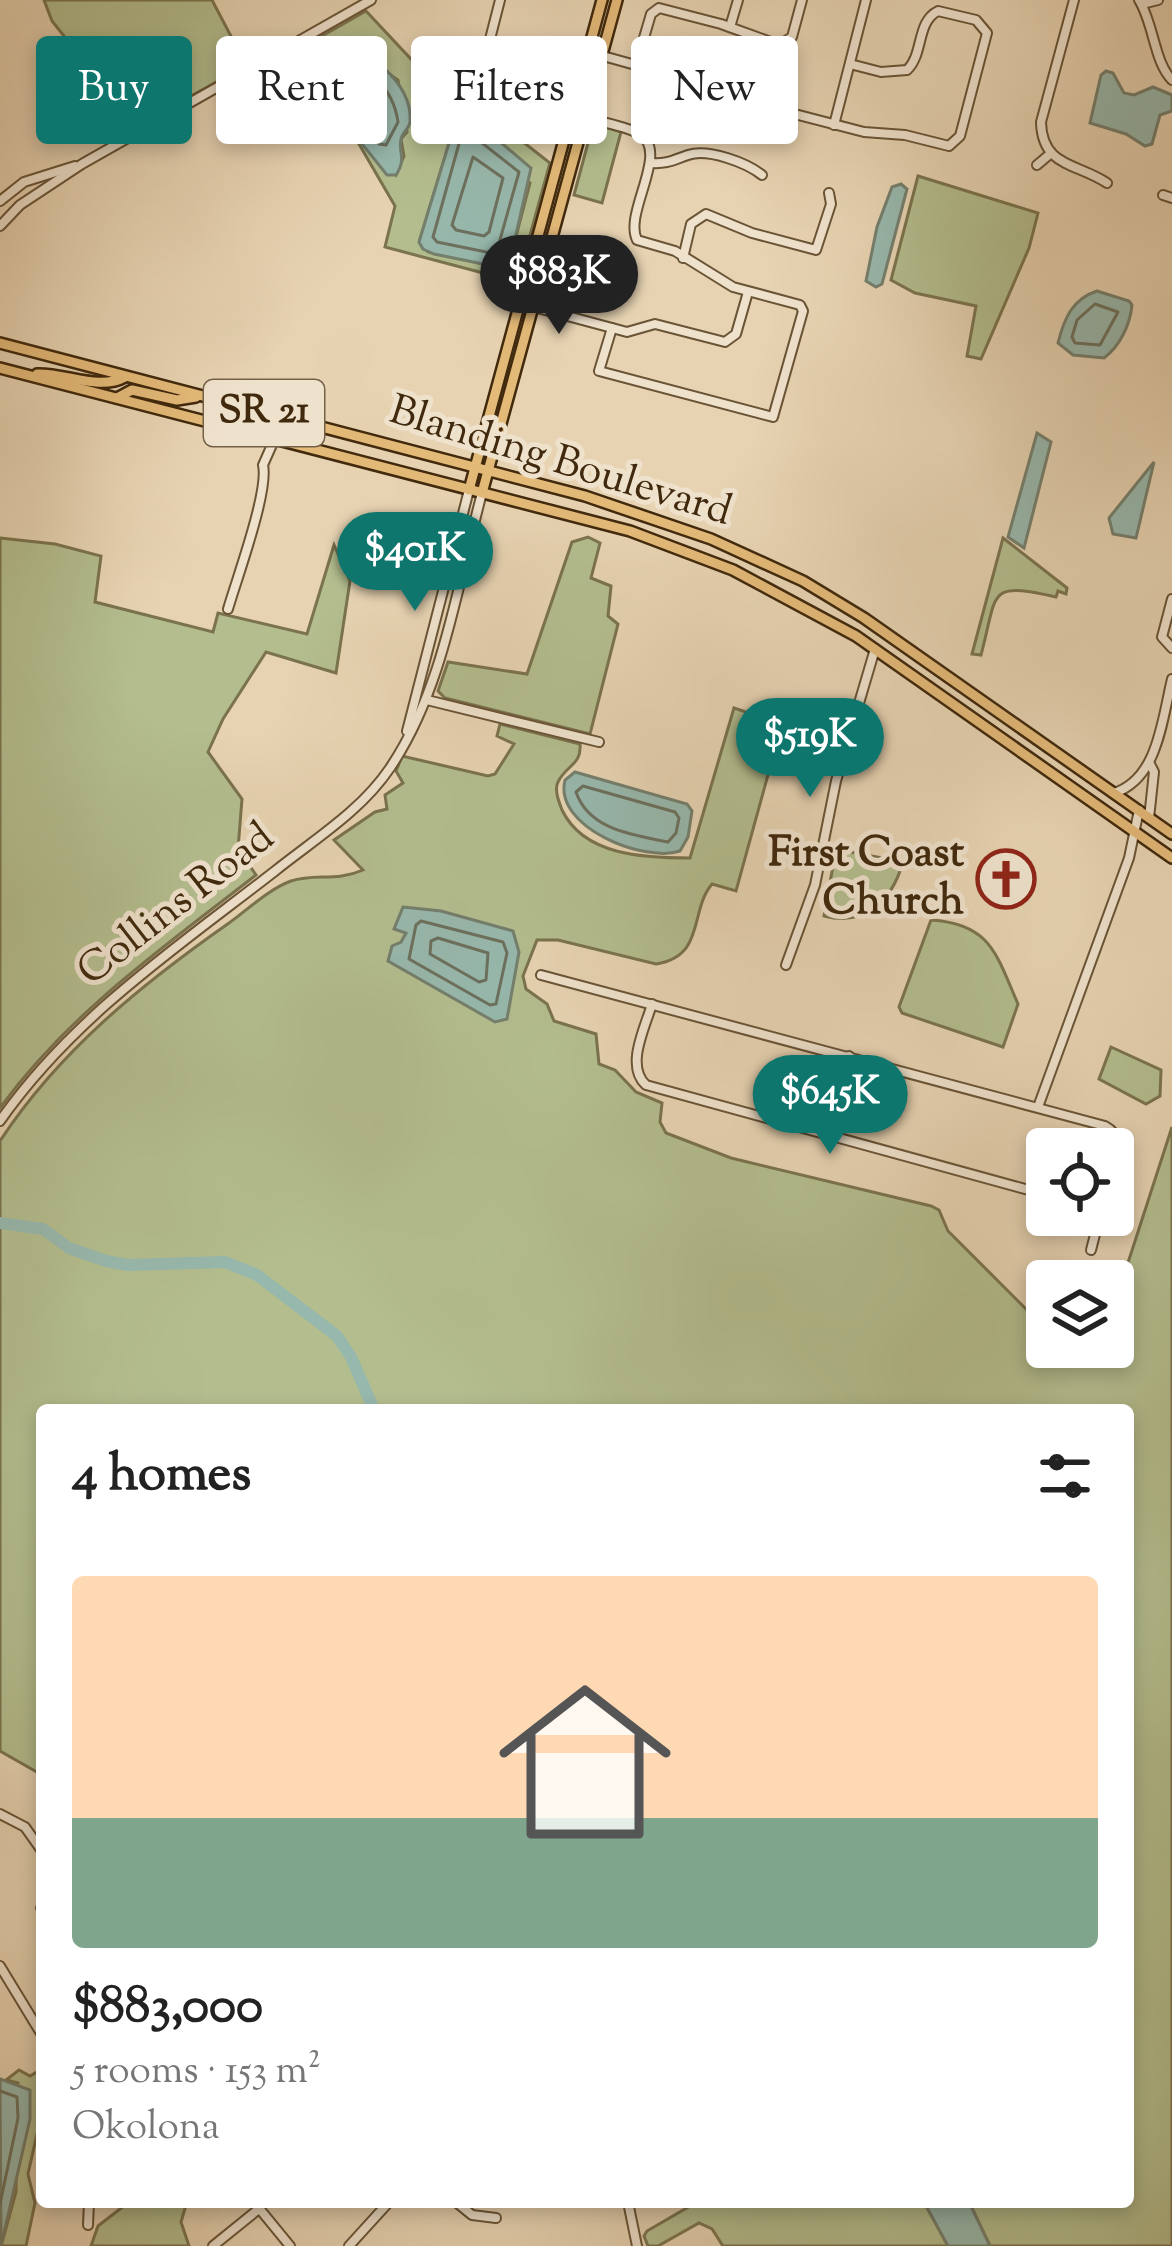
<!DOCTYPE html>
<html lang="en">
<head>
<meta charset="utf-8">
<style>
  :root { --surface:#fff; --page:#f2f2f2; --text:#222; --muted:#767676; --accent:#0f766e }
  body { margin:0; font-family:"Sorts Mill Goudy",serif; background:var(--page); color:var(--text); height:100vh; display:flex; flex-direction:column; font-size:45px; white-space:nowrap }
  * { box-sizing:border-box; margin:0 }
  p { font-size:39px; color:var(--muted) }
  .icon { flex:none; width:66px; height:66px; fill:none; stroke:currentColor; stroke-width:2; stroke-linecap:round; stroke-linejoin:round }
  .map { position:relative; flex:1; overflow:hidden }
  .sheet { position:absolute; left:36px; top:1404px; width:1098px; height:804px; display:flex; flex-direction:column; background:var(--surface); border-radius:12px; box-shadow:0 6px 18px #0003 }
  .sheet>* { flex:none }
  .banner { position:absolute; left:36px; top:36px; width:1101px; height:108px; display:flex; gap:24px }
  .buttons { position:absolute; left:1026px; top:1128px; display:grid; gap:24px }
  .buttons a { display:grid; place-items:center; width:108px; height:108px; border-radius:12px; background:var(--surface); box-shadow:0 6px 18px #0003; font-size:60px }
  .price { position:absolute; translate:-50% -102px; padding:0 27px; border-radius:42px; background:var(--accent); color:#fff; font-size:39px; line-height:78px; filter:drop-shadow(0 3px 6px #0008) }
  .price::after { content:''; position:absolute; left:50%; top:72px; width:36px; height:27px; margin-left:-18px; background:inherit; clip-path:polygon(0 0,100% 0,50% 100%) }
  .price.selected { background:#222; color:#fff }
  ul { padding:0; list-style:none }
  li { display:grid; align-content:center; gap:24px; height:636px; padding:0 36px }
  li span { display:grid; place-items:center; height:372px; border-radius:12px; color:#555 }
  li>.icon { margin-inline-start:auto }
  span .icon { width:216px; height:216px; fill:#fffc; stroke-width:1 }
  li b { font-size:51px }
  h2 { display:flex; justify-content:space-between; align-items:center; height:144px; padding:0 36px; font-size:51px }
  .pill { padding:0 42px; border-radius:12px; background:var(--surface); box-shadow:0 6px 18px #0003; font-size:42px; line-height:108px }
  .pill.selected { background:var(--accent); color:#fff }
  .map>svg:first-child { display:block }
</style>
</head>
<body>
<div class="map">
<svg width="1172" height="2246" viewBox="0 0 1172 2246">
  <rect width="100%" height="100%" fill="#e7d3b2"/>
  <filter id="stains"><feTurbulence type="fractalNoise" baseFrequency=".00167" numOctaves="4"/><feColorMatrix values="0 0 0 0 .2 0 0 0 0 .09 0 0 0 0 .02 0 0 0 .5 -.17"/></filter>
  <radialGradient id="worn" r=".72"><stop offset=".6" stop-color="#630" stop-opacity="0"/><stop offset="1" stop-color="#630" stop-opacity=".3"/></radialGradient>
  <g fill="#b3bd8e" stroke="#7a734e" stroke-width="3" fill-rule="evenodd">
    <path d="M44 0H212L233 40 229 50 238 70 153 117 147 114 131 120 52 21Z"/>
    <path d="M366 11 425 74 468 76 467 90 474 98 482 99 481 109 550 163 517 282 385 247 395 206 359 144 334 119 335 114 232 87ZM335 44 358 52 398 80 407 132 401 139 404 156 396 175 334 110 267 91 269 80 275 76 321 48ZM457 117 530 183 512 252 503 268 428 252 420 239Z"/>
    <path d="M607 127 621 132 602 203 574 195 592 128Z"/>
    <path d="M918 176 1038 213 1029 248 981 359 967 356 976 306 915 293 891 280Z"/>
    <path d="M588 537 600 543 591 578 611 586 608 616 618 624 590 734 445 698 438 691 448 662 527 674 572 542Z"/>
    <path d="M0 538 55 544 101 556 95 602 213 632 218 613 307 634 334 545 350 581 336 673 266 652 223 719 208 752 242 799 238 849 256 875C164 947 69 1013 0 1108Z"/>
    <path d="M1003 538 1067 588 1066 594 1058 591 1056 597C986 581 998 592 981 655L972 654Z"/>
    <path d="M734 708 782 724 736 891 712 884C689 911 706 956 656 964L558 940H537L523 976 526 989 547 1004 554 1021 596 1034 599 1064 615 1070 636 1092 662 1103 660 1122 666 1133 731 1158 931 1206 939 1210 948 1231 1027 1310 1032 1313 1047 1306V1347H1113V1309L1172 1127V2246H990L969 2202H1128V1410H42V1775L0 1751V1141C59 1051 142 984 229 923 247 910 269 889 291 881 315 873 336 882 363 870L334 840 375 812 387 809 385 795 403 783 396 771 402 756 488 776 495 774 514 744 497 736 500 724 580 744C582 765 566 765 558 782 554 790 559 802 562 810 584 856 645 858 690 858Z"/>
    <path d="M840 850 903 862C892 900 866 927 824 916L835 855Z"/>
    <path d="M931 920C991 924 996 954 1018 1004L1003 1047 902 1013 899 1007Z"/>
    <path d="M1111 1047 1161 1070 1160 1096 1146 1104 1099 1079Z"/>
    <path d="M42 2069V2112L28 2174 35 2203 26 2246H1L16 2192 18 2083 6 2080 19 2070 30 2076Z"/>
    <path d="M129 2202H182L186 2205 181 2222 189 2246H91L98 2226Z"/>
    <path d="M697 2202H924L948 2246H723L712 2229 699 2223 658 2246H648L644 2236 647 2231Z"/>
  </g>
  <g fill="#97b8ad" stroke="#747f6d" stroke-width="3">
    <path d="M327 45C364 43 414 83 410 122 409 129 402 133 401 139 398 153 407 158 396 175H387L335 110 267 91 269 80Z"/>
    <path d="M1106 71 1113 73 1124 93 1134 95 1153 87 1172 95V111L1160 115 1152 144 1145 146 1126 134 1090 123 1101 75Z"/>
    <path d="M457 117 479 124 531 168 512 252 503 268 434 254 423 249 419 242Z"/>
    <path d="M901 184 907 189 882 284 876 287 866 281 877 227 892 187Z"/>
    <path d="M1097 291 1129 301 1132 305C1130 325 1120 346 1104 358L1073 355 1058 343C1064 319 1072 299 1097 291Z"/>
    <path d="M1037 433 1051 442 1024 548 1008 537Z"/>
    <path d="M1154 462 1136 538 1113 534 1109 518Z"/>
    <path d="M575 772 687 804 692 811 688 837 680 851C644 863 553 827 565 780Z"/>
    <path d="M403 907 441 911 513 931 519 952 507 1019 495 1022 388 961 392 946 401 942 406 933 394 929Z"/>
    <path d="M0 2079 30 2090V2119L1 2246Z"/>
    <path d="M924 2202H969L990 2246H948Z"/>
  </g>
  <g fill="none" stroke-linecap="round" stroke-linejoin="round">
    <g stroke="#6c705d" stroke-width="3">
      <path d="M332 57C366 64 393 86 398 122L386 145 379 144 342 101 294 85 296 77Z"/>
      <path d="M468 132 519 172 496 254 437 242 433 237 460 140Z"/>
      <path d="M473 157 503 178 489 232 484 236 456 230 452 225Z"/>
      <path d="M1095 304 1118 312 1100 345 1075 343 1072 337 1077 320Z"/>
      <path d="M583 786 675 812 679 818 676 833 668 842C633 835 589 830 576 792Z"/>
      <path d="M421 921 503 942 507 953 496 1004 490 1005 409 959 416 925Z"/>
      <path d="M438 938 488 953 486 980 479 982 430 954 431 941Z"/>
      <path d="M0 2091 17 2097 18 2118 0 2204"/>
    </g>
    <path stroke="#97b8ad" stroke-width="12" d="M0 1223 43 1229 69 1248 106 1261 128 1265 225 1262 257 1275 337 1336 351 1357 374 1410"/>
    <g stroke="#6a5436" stroke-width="12">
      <g id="minor">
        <path d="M1074 0 1041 122C1042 167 1077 163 1107 183"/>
        <path d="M1139 0C1154 24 1154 62 1172 80"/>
        <path d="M1142 4 1158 0"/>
        <path d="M730 27 738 0"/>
        <path d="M603 56 686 79 729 97 864 132 905 135 949 146 960 136 987 33 976 20 938 11C916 22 924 54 907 70L881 72 850 64"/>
        <path d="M636 65 651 14 659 8 721 24 779 45 792 37 802 0"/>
        <path d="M477 90 500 0"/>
        <path d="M582 117C600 122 622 125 638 133 672 150 623 212 637 240L675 251 733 287 800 305 803 311 773 417 599 371 612 328"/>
        <path d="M834 125 866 0"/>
        <path d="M651 163C668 164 673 160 688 155 708 148 747 163 762 175"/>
        <path d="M1037 165 1050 154"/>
        <path d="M1163 195 1172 198"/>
        <path d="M0 201 24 182 75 166"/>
        <path d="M0 226 20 205 82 164 371 0"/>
        <path d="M683 258 691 224 706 214 752 233 816 250 831 204 829 193"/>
        <path d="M519 303 627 332 655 324 725 342 736 334 748 292"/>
        <path d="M1172 599 1162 637 1172 648"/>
        <path d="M228 609C237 578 269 491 263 465L275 438"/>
        <path d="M427 700 599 742"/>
        <path d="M407 731 469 490"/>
        <path d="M1114 793C1158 779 1162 720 1172 679"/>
        <path d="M1149 818 1154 772 1150 764"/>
        <path d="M786 965 815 885 836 781 875 649"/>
        <path d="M541 975 1105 1126C1122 1135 1117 1149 1113 1164"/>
        <path d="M652 1004C645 1028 625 1066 646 1085L1047 1195"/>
        <path d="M1038 1107 1129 858 1139 810"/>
        <path d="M0 1121C73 1017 176 948 275 871 315 839 361 811 390 768 444 688 457 585 482 493"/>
        <path d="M827 1134 849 1056"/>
        <path d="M1091 1250 1100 1215"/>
        <path d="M0 1814 25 1827 42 1851"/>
        <path d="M41 1908 42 1907"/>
        <path d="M0 1966 42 2035"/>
        <path d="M254 2202 290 2246"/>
        <path d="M456 2202 472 2215 496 2218"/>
        <path d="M628 2202 637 2246"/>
        <path d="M88 2225 89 2202"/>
        <path d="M213 2246 260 2208"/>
        <path d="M349 2246 389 2202"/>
      </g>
    </g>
    <g stroke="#40290d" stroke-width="14">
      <g id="major">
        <path d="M0 343 585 496 711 539 803 581 864 618 1172 834"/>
        <path d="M0 368 630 531 733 570 856 636 1172 858"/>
        <path d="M37 374C66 373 99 391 125 377"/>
        <path d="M117 398 132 390 177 400 196 397"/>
        <path d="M469 490 602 0"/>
        <path d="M482 493 617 0"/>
      </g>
    </g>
    <use href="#minor" stroke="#efe2cd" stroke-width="8"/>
    <use href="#major" stroke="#e4ba79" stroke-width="9"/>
  </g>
  <defs>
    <g id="church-ring" transform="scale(3)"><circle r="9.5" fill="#efe2cd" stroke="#8f2418" stroke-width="1.5"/><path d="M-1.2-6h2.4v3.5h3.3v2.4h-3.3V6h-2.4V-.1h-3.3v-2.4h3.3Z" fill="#8f2418"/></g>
  </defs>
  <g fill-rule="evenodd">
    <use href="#church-ring" x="1006" y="879"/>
  </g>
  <g text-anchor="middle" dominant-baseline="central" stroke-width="10" stroke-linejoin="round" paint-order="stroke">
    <rect fill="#efe2cd" stroke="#746047" stroke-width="3" x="204" y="380" width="120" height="66" rx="9"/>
    <g font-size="39" font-weight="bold" fill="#40290d">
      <text x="264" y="413">SR 21</text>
    </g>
    <g font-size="42" fill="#40290d" stroke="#efe2cd">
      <text transform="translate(560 463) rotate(17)">Blanding Boulevard</text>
      <text transform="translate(177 906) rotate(-38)">Collins Road</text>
    </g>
    <g font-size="42" font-weight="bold" fill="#40290d" stroke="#efe2cd" text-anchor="end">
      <text x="964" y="855">First Coast<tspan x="964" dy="48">Church</tspan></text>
    </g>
  </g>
  <rect width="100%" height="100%" filter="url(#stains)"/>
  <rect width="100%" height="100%" fill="url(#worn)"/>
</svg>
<div class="buttons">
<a><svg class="icon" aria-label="locate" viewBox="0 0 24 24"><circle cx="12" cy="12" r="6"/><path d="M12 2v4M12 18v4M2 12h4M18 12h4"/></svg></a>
<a><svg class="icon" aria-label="layers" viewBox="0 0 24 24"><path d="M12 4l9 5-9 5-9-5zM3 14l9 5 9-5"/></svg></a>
</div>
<b class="price selected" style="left:559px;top:337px">$883K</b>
<b class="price" style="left:415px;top:614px">$401K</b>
<b class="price" style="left:810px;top:800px">$519K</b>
<b class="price" style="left:830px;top:1157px">$645K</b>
<div class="banner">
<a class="pill selected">Buy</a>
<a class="pill">Rent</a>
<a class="pill">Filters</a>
<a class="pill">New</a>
</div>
<section class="sheet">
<h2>4 homes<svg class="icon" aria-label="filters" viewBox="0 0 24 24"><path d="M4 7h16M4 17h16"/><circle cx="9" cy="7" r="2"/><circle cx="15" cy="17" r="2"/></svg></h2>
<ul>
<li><span style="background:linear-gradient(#ffd9b3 65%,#7fa58c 0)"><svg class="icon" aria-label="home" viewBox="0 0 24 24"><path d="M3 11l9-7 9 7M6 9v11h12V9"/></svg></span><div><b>$883,000</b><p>5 rooms · 153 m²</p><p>Okolona</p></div></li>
</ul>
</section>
</div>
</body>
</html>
